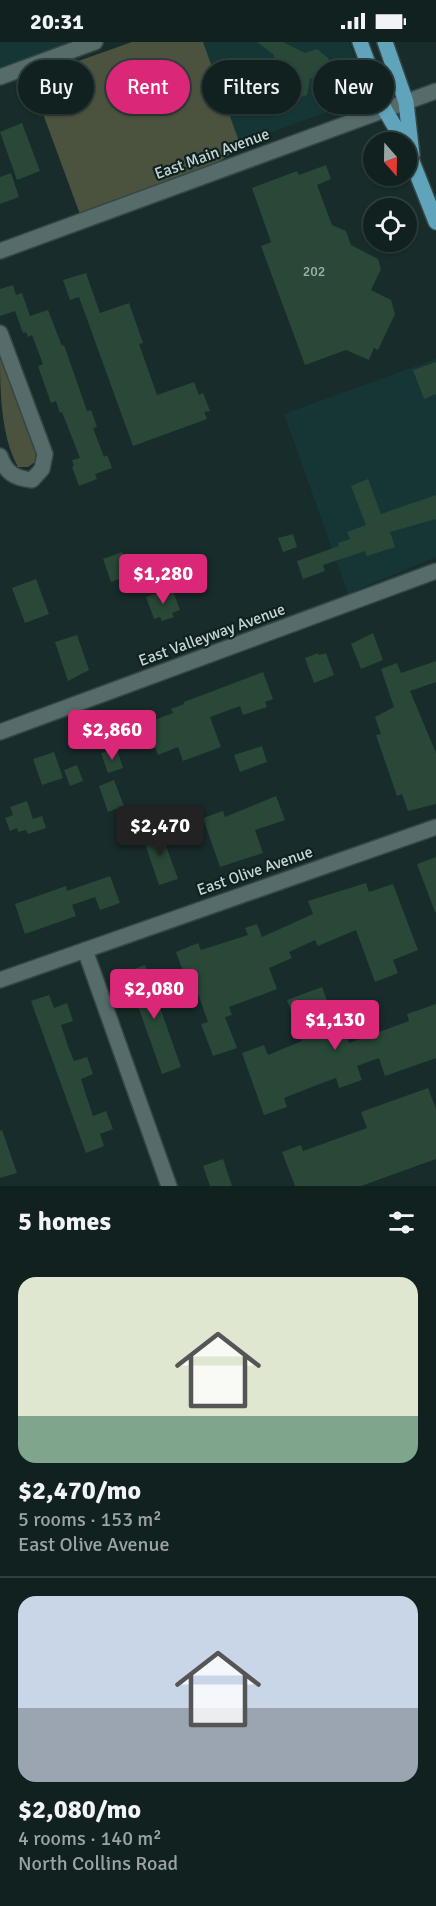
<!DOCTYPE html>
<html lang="en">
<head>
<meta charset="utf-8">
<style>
  :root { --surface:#112120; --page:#1e2e2d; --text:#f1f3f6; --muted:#9ca3a5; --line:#303e3e; --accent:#db2777 }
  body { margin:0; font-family:Signika,sans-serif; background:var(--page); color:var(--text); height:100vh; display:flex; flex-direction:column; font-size:22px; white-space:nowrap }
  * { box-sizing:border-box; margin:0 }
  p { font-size:20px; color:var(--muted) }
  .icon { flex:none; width:33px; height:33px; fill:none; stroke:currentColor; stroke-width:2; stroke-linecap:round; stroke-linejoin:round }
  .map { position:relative; height:1144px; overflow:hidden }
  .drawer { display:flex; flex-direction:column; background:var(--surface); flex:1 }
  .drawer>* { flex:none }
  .hud { position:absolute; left:18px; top:18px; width:400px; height:54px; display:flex; gap:12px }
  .needle { width:39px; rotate:160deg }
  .controls { position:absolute; left:363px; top:90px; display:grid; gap:12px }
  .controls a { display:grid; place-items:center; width:54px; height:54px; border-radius:50%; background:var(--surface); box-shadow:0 2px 4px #0004,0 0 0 2px var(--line); font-size:30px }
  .price { position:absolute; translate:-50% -51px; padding:0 14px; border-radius:6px; background:var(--accent); color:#fff; font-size:20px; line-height:39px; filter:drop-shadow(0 2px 3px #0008) }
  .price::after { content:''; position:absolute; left:50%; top:36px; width:18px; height:14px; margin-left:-9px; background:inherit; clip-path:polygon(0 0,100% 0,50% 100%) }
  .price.active { background:#222; color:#fff }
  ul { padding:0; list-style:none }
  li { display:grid; align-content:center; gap:12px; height:318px; padding:0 18px }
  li+li { border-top:2px solid var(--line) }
  li span { display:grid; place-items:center; height:186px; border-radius:18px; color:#555 }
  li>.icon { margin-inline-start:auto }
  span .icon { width:108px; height:108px; fill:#fffc; stroke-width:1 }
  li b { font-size:26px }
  h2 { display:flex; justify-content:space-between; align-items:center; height:72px; padding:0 18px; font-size:26px }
  .pill { padding:0 21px; border-radius:27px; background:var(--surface); box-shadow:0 2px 4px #0004,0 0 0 2px var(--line); font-size:21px; line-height:54px }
  .pill.active { background:var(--accent); color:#fff }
  .status { display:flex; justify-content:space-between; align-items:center; height:42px; padding:0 30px; background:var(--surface); direction:ltr }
  .status svg { height:16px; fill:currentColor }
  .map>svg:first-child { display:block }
</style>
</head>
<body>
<div class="status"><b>20:31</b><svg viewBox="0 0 49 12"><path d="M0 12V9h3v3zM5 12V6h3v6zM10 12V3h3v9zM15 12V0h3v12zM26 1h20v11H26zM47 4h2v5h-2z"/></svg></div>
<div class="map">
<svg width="436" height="1144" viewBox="0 0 436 1144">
  <rect width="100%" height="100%" fill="#172c2b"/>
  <g fill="#163635">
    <path d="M0 0H80L0 28Z"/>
    <path d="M203 0H349L367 49 365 56 240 102Z"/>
    <path d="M436 317V515L354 549 349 554 284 372Z"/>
  </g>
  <g fill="#4b533f">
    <path d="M132 0H203L240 102C215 134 121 160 81 175L32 42 36 34Z"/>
    <path d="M0 307 36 410 35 420 28 425H18C0 393 0 345 0 307Z"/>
  </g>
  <g fill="#294837">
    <path d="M257 0H283L305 11 317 7 329 17 326 31 310 37 307 53 293 58 283 49 285 33 274 24V13Z"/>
    <path d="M22 81 40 129 17 138 0 90Z"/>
    <path d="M326 123 331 137 317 143 332 183 346 189 351 203 378 217 381 227 371 248 391 258 395 272 378 308 374 306 369 318 346 308 305 323 261 204 271 200 252 146 297 129 299 133Z"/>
    <path d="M11 131 19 155 0 162V135Z"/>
    <path d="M86 231 100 271 129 261 143 301 139 302 157 353 194 340 199 353 203 351 210 369 204 370 207 377 133 404 79 255 70 258 63 238Z"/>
    <path d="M13 243 16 253 22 251 30 274 48 268 62 304 64 303 87 369 91 368 97 385 93 386 104 415 107 413 112 426 95 432 97 437 79 444 72 425 74 424 72 418 80 416 62 370 60 371 56 359 51 361 38 324 43 322 32 293 28 295 26 290 23 291 15 269 0 274V247Z"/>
    <path d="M436 320V352L424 357 413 328Z"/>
    <path d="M368 437 381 472 436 453V477L390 490 395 505 367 514 365 509 323 523 325 529 303 537 297 519 339 504 338 501 350 497 347 490 366 483 351 444Z"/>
    <path d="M293 492 297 505 283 510 278 496Z"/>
    <path d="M122 510 130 533 111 540 103 517Z"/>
    <path d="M36 537 49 572 25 581 12 546Z"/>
    <path d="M172 546 180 568 172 571 174 575 162 579 160 575 154 577 146 555Z"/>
    <path d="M373 591 383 618 361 627 351 602Z"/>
    <path d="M77 593 89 628 68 639 55 600Z"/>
    <path d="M318 611 319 613 326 611 334 633 314 641 305 616Z"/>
    <path d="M436 619V640L410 649 436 711V762L408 769 402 752 397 754 376 693 381 692 375 675 394 665 381 627 397 621 401 631Z"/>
    <path d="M263 630 273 657 265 660 267 665 243 673 240 664 210 675 221 705 183 719 178 705 158 713 146 681 173 671 171 667 184 662V660Z"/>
    <path d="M262 704 267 720 240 730 234 713Z"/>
    <path d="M117 707 123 726 108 731 101 711Z"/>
    <path d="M54 710 63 736 42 743 33 717Z"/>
    <path d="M77 723 83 739 70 744 64 728Z"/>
    <path d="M114 738 124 764 108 770 99 744Z"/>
    <path d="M276 754 285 778 255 788 263 811 220 825 203 776 223 769 225 775Z"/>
    <path d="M27 759 33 777 42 774 46 786 28 792 26 788 18 790 17 786 10 789 5 776 13 773 10 765Z"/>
    <path d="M160 787 178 837 159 843 142 793Z"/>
    <path d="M436 815V870H435L417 822Z"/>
    <path d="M110 834 120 861 100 868 95 855 72 863 76 874 25 892 15 862 66 844 67 849Z"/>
    <path d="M366 841 369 850 393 842 418 908 393 918 398 931 375 940 356 888 318 904 315 898 289 910 292 916 269 926 277 947 229 965 232 973 225 975 237 1006 213 1014 201 982 208 980 193 938 187 940 176 910 198 901 201 908 248 893 245 886 257 882 262 895 313 872 308 859Z"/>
    <path d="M145 923 181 1025 162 1032 126 930Z"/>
    <path d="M322 945 334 978 340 976 349 1001 409 979 407 972 436 962V1016L385 1034 379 1016 357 1024 362 1038 339 1046 336 1036 317 1043 284 1056 287 1065 264 1073 242 1011 264 1003 268 1013 302 999 287 958Z"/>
    <path d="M49 953 54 966 67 961 73 979 61 983 69 1007 74 1019 87 1015 93 1032 81 1037 85 1050 93 1074 106 1069 113 1087 100 1092 104 1104 86 1111 31 959Z"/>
    <path d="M428 1046 436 1067V1117L361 1144H295L282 1110 301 1103 303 1109 367 1086 361 1070Z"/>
    <path d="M2 1088 17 1131 0 1136V1089Z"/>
    <path d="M223 1117 232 1144H210L203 1124Z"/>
  </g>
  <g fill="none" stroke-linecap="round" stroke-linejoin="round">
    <g stroke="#354645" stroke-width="18">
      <g id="minor">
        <path d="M0 35 95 0"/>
        <path d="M0 209 436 49"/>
        <path d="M0 291 45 412 42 427 32 438C14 436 6 431 0 414"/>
        <path d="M0 690 436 529"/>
        <path d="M85 908 169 1144"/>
        <path d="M0 938 436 785"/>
      </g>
    </g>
    <g stroke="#354645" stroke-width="18">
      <g id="primary">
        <path d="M360 0 385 68 404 100"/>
        <path d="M385 0 406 60 412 113"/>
        <path d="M406 104 436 180"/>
      </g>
    </g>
    <use href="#minor" stroke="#556c6b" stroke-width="15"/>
    <use href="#primary" stroke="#5fa4ba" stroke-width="15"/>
  </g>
  <g text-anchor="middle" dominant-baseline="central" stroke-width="4.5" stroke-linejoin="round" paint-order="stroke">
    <g font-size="14" fill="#a0b2ad">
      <text x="314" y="229">202</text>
    </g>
    <g font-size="16" fill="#c8d5d4" stroke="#0d2221">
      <text transform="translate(212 112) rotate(-20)">East Main Avenue</text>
      <text transform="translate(212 593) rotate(-20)">East Valleyway Avenue</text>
      <text transform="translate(255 829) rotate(-19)">East Olive Avenue</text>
    </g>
  </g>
</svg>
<div class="controls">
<a><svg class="needle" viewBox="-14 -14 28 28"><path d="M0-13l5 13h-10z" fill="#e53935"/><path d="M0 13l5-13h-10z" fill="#9ca3a5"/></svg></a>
<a><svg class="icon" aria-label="locate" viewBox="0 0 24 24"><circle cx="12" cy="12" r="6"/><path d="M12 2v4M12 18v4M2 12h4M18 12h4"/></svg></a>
</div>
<b class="price" style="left:163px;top:563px">$1,280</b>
<b class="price" style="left:112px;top:719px">$2,860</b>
<b class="price active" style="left:160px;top:815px">$2,470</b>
<b class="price" style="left:154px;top:978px">$2,080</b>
<b class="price" style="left:335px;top:1009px">$1,130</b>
<div class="hud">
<a class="pill">Buy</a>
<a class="pill active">Rent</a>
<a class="pill">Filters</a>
<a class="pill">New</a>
</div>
</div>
<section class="drawer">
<h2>5 homes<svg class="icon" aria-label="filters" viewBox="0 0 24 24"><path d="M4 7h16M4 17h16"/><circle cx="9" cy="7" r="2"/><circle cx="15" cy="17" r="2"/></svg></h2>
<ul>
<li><span style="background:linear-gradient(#dfe7d0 75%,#7fa58c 0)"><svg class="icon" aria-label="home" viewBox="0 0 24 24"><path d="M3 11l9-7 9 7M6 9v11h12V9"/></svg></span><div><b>$2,470/mo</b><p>5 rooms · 153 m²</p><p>East Olive Avenue</p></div></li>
<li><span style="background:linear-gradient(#c9d6e8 60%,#9aa5b1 0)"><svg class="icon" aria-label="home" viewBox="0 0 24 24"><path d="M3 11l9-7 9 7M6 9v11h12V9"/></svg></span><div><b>$2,080/mo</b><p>4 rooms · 140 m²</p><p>North Collins Road</p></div></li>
</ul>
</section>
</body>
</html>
